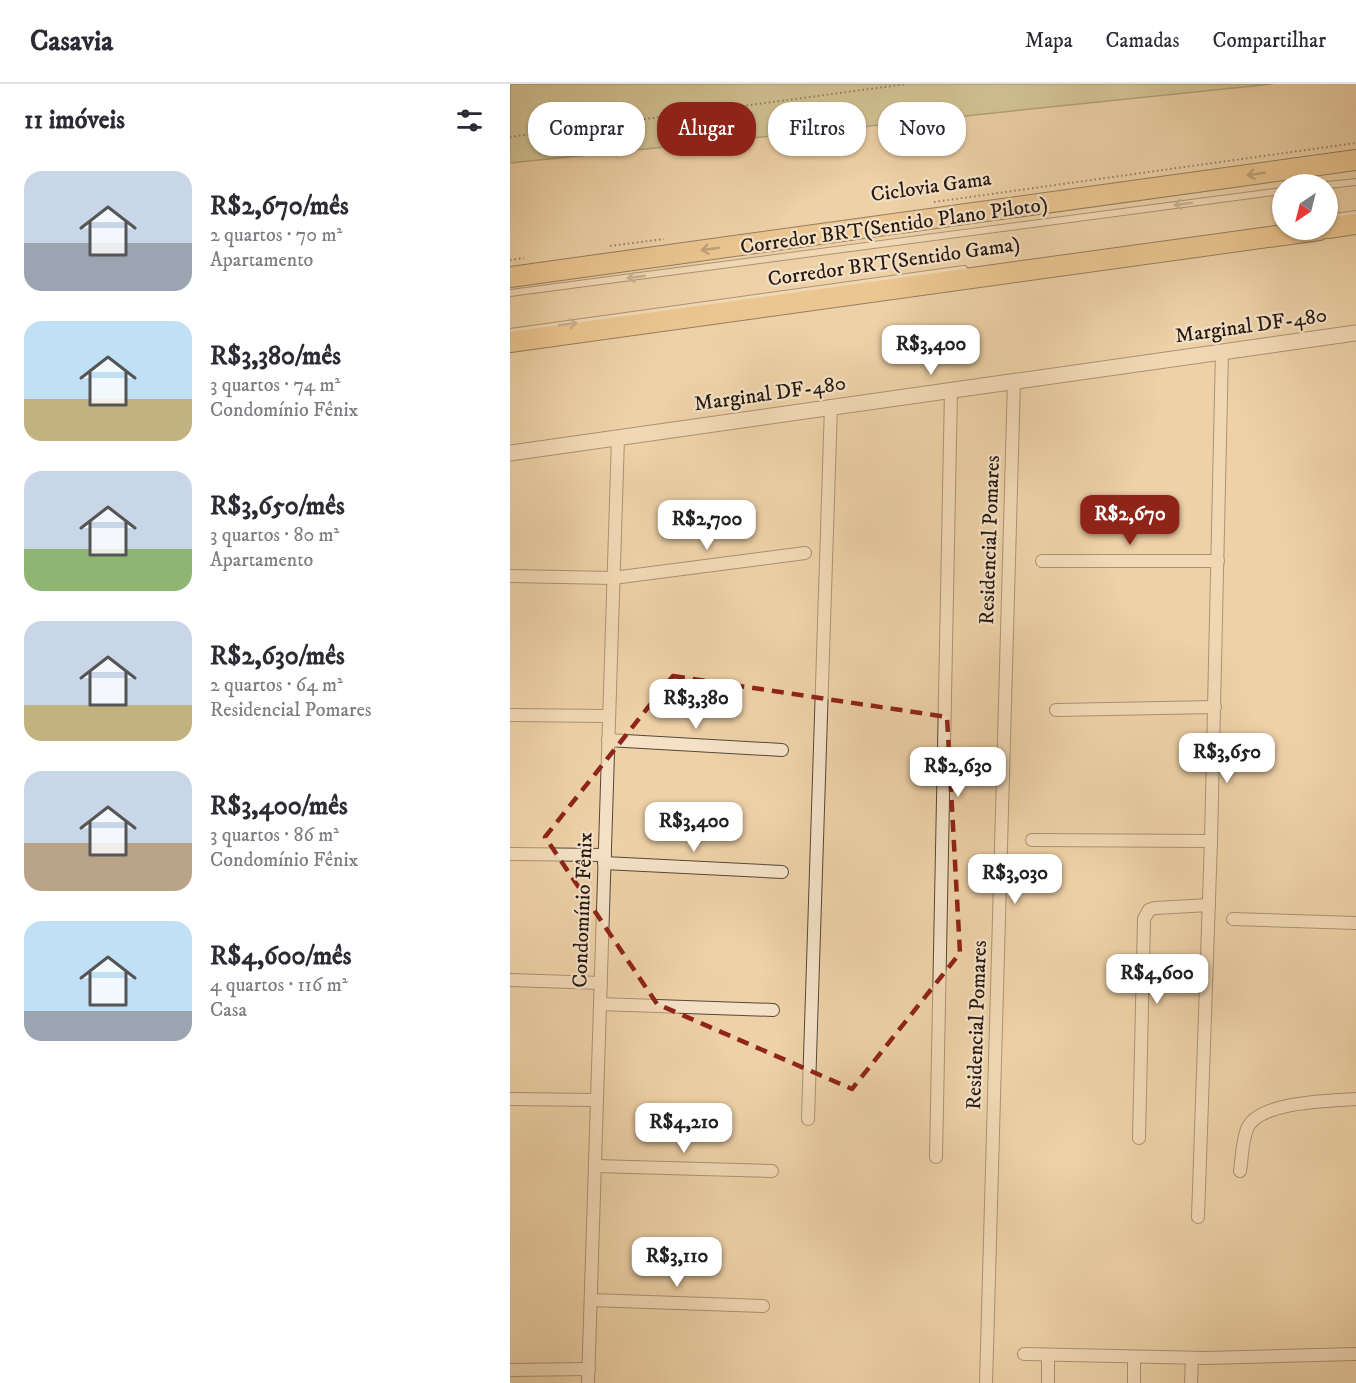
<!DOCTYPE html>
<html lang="pt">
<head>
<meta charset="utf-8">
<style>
  :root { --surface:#fff; --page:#f2f2f3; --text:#2b2b33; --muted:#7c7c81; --line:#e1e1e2; --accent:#8f2418 }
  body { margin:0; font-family:"IM FELL DW Pica",serif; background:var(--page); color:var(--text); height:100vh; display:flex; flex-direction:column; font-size:22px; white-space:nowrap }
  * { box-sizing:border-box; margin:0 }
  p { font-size:20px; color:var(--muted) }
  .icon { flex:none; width:33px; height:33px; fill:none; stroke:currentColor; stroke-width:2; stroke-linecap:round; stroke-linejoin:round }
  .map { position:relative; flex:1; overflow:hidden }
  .details { display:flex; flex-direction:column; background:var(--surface); width:510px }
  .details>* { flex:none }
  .hud { position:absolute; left:18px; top:18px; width:570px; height:54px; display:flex; gap:12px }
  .needle { width:39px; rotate:215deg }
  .buttons { position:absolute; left:762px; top:90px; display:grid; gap:12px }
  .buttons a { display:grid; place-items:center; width:66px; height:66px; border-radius:50%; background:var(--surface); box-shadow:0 2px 4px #0004; font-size:30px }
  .price { position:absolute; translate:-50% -51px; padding:0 14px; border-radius:12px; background:#fff; color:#222; font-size:20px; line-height:39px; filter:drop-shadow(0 2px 3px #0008) }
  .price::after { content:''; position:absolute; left:50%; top:36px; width:18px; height:14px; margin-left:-9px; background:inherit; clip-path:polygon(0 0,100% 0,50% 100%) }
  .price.selected { background:var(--accent); color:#fff }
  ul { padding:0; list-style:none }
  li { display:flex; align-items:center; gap:18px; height:150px; padding:0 24px }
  li span { display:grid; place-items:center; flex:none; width:168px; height:120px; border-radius:18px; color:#555 }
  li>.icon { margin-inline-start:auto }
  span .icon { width:72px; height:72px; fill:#fffc; stroke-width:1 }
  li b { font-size:26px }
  h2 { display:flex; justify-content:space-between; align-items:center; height:72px; padding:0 24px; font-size:26px }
  .chip { padding:0 21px; border-radius:24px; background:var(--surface); box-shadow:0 2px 4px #0004; font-size:21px; line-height:54px }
  .chip.selected { background:var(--accent); color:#fff }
  header { display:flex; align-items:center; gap:36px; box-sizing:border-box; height:84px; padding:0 30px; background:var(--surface); border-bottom:2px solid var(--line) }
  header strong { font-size:28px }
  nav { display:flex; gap:33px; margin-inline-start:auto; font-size:21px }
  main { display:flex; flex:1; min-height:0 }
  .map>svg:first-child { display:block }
</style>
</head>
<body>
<header>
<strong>Casavia</strong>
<nav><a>Mapa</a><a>Camadas</a><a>Compartilhar</a></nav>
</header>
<main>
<section class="details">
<h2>11 imóveis<svg class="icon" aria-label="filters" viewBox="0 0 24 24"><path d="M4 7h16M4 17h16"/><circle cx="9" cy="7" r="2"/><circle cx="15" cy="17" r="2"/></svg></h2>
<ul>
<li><span style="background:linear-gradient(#c9d6e8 60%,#9aa5b1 0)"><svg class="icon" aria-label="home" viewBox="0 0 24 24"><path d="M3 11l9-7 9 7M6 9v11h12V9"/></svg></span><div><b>R$2,670/mês</b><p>2 quartos · 70 m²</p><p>Apartamento</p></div></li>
<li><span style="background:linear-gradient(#bfe0f5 65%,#c2b280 0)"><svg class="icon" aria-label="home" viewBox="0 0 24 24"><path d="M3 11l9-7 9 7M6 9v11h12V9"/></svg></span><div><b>R$3,380/mês</b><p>3 quartos · 74 m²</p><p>Condomínio Fênix</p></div></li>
<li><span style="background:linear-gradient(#c9d6e8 65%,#8fb573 0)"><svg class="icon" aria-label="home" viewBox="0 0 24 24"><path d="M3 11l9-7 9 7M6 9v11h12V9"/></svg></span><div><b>R$3,650/mês</b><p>3 quartos · 80 m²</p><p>Apartamento</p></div></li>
<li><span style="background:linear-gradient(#c9d6e8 70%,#c2b280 0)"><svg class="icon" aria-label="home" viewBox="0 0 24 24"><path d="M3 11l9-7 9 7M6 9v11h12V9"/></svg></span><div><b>R$2,630/mês</b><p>2 quartos · 64 m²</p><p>Residencial Pomares</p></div></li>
<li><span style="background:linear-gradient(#c9d6e8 60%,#b9a48a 0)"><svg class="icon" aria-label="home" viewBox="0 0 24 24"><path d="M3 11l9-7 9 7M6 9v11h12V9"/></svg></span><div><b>R$3,400/mês</b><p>3 quartos · 86 m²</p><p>Condomínio Fênix</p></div></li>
<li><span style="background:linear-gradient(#bfe0f5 75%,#9aa5b1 0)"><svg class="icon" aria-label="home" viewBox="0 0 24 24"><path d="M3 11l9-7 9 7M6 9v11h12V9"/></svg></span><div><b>R$4,600/mês</b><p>4 quartos · 116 m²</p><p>Casa</p></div></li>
</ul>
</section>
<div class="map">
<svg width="846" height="1299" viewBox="0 0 846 1299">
  <rect width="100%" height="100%" fill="#eed1a7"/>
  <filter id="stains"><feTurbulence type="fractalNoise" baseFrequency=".00333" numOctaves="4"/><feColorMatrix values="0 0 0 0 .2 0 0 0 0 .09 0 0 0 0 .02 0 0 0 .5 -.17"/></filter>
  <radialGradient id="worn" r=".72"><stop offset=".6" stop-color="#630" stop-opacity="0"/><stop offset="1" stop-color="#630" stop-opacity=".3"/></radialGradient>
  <path fill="#b8bc88" stroke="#6e6a4d" stroke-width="1.5" d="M0 0H763L0 79Z"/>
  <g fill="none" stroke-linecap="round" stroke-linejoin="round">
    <g stroke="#574737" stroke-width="8">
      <g id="service">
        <path d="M818 101 846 98"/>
        <path d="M818 134 846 130"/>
        <path d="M0 209 772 107"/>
        <path d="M0 248 454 185"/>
      </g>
    </g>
    <g stroke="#574737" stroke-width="14">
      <g id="minor">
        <path d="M532 477H708"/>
        <path d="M0 492 103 494 295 469"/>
        <path d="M546 626 705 623"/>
        <path d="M0 631 99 632"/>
        <path d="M98 656 272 666"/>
        <path d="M522 756 701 757"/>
        <path d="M0 770 95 771"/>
        <path d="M94 779 272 788"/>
        <path d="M723 835 846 839"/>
        <path d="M0 896 91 899"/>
        <path d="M90 920 263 926"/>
        <path d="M0 1015 87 1016"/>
        <path d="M298 1035 321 322"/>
        <path d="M629 1054 634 835 639 826 645 824 699 821"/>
        <path d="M426 1073 441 306"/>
        <path d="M85 1082 262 1087"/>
        <path d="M730 1087C732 1074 732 1058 737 1045 748 1017 820 1017 846 1015"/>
        <path d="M688 1133 701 757 712 267"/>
        <path d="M81 1216 253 1222"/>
        <path d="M514 1270 696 1274 846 1270"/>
        <path d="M0 1286 79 1285"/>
        <path d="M78 1299 108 354"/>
        <path d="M476 1299 504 297"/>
        <path d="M538 1299V1271"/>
        <path d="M624 1299V1273"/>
        <path d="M681 1299 682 1274"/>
      </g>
    </g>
    <g stroke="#574737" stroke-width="17">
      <path id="tertiary" d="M0 369 846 249"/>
    </g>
    <g stroke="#251912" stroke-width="22">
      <g id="primary">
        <path d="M818 144 846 140"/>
        <path d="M0 193 846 76"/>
        <path d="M0 258 809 146"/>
      </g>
    </g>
    <g stroke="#251912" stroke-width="2" stroke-dasharray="1.5 3" stroke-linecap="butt">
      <path d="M0 53 397 0"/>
      <path d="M424 118 846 59"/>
      <path d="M100 162 154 155"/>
      <path d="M0 176 14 174"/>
    </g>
    <use href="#service" stroke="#f4e1c6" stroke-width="6"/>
    <use href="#minor" stroke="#f4e1c6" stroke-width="12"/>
    <use href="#tertiary" stroke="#f4e1c6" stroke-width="15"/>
    <use href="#primary" stroke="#e7b874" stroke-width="20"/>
  </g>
  <defs><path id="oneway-shaft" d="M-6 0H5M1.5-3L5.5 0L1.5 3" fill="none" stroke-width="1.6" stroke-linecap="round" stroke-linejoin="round" transform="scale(1.5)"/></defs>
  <g stroke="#866843">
    <use href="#oneway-shaft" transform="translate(746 90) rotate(172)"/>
    <use href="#oneway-shaft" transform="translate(200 165) rotate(172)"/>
  </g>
  <g stroke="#978775">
    <use href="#oneway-shaft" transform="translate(673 120) rotate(172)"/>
    <use href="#oneway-shaft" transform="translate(126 193) rotate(172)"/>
    <use href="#oneway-shaft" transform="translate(58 240) rotate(-8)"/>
  </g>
  <path d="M0 0H846V1299H0ZM163 592 437 633 450 869 342 1005 147 920 35 753Z" fill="#eed1a7" fill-opacity=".55" fill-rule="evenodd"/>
  <path fill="none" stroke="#8f2418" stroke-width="4.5" stroke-dasharray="12 8" stroke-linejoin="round" d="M163 592 437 633 450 869 342 1005 147 920 35 753Z"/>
  <g text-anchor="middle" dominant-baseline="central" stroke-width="4.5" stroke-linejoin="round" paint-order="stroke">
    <g font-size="21" fill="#251912" stroke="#f4e1c6">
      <text transform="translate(421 103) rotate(-8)">Ciclovia Gama</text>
      <text transform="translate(384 142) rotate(-8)">Corredor BRT(Sentido Plano Piloto)</text>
      <text transform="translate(384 178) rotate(-8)">Corredor BRT(Sentido Gama)</text>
      <text transform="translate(741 242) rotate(-8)">Marginal DF-480</text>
      <text transform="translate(260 310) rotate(-8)">Marginal DF-480</text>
      <text transform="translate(480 456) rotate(-88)">Residencial Pomares</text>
      <text transform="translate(73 826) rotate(-88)">Condomínio Fênix</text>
      <text transform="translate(467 941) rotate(-88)">Residencial Pomares</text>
    </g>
  </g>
  <rect width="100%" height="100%" filter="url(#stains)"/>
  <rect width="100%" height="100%" fill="url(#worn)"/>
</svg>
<div class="buttons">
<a><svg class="needle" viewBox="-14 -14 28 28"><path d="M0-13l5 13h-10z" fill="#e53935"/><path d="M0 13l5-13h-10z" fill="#7c7c81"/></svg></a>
</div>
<b class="price" style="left:421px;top:292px">R$3,400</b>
<b class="price selected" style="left:620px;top:462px">R$2,670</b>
<b class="price" style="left:197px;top:467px">R$2,700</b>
<b class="price" style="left:186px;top:646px">R$3,380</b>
<b class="price" style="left:717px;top:700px">R$3,650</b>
<b class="price" style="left:448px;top:714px">R$2,630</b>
<b class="price" style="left:184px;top:769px">R$3,400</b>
<b class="price" style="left:505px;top:821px">R$3,030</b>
<b class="price" style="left:647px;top:921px">R$4,600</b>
<b class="price" style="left:174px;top:1070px">R$4,210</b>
<b class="price" style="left:167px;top:1204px">R$3,110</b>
<div class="hud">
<a class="chip">Comprar</a>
<a class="chip selected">Alugar</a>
<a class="chip">Filtros</a>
<a class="chip">Novo</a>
</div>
</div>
</main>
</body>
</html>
